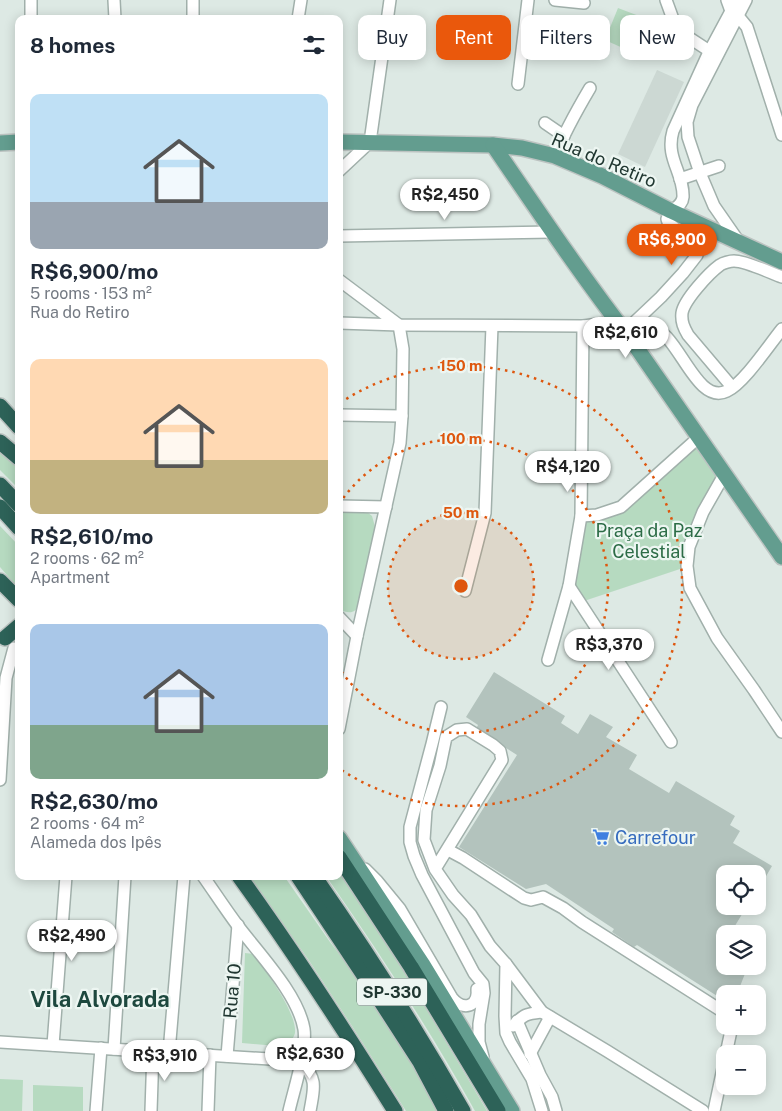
<!DOCTYPE html>
<html lang="en">
<head>
<meta charset="utf-8">
<style>
  :root { --surface:#fff; --page:#f2f2f3; --text:#1f2937; --muted:#747a83; --accent:#ea580c }
  body { margin:0; font-family:"Public Sans",sans-serif; background:var(--page); color:var(--text); height:100vh; display:flex; flex-direction:column; font-size:19px; white-space:nowrap }
  * { box-sizing:border-box; margin:0 }
  p { font-size:16px; color:var(--muted) }
  .icon { flex:none; width:28px; height:28px; fill:none; stroke:currentColor; stroke-width:2; stroke-linecap:round; stroke-linejoin:round }
  .map { position:relative; flex:1; overflow:hidden }
  .details { position:absolute; left:15px; top:15px; width:328px; height:865px; display:flex; flex-direction:column; background:var(--surface); border-radius:10px; box-shadow:0 2px 12px #0003 }
  .details>* { flex:none }
  .hud { position:absolute; left:358px; top:15px; width:349px; height:45px; display:flex; gap:10px }
  .tools { position:absolute; left:716px; top:865px; display:grid; gap:10px }
  .tools a { display:grid; place-items:center; width:50px; height:50px; border-radius:10px; background:var(--surface); box-shadow:0 2px 12px #0003; font-size:25px }
  .price { position:absolute; translate:-50% -42px; padding:0 11px; border-radius:18px; background:#fff; color:#222; font-size:16px; line-height:32px; filter:drop-shadow(0 1px 2px #0008) }
  .price::after { content:''; position:absolute; left:50%; top:30px; width:15px; height:11px; margin-left:-8px; background:inherit; clip-path:polygon(0 0,100% 0,50% 100%) }
  .price.active { background:var(--accent); color:#fff }
  ul { padding:0; list-style:none }
  li { display:grid; align-content:center; gap:10px; height:265px; padding:0 15px }
  li span { display:grid; place-items:center; height:155px; border-radius:10px; color:#555 }
  li>.icon { margin-inline-start:auto }
  span .icon { width:90px; height:90px; fill:#fffc; stroke-width:1 }
  li b { font-size:21px }
  h2 { display:flex; justify-content:space-between; align-items:center; height:60px; padding:0 15px; font-size:21px }
  .pill { padding:0 18px; border-radius:10px; background:var(--surface); box-shadow:0 2px 12px #0003; font-size:18px; line-height:45px }
  .pill.active { background:var(--accent); color:#fff }
  .map>svg:first-child { display:block }
</style>
</head>
<body>
<div class="map">
<svg width="782" height="1111" viewBox="0 0 782 1111">
  <rect width="100%" height="100%" fill="#dde9e4"/>
  <path fill="#ccd8d3" d="M657 70 684 82 645 167 618 154Z"/>
  <g fill="#b6dac0">
    <path d="M618 8 639 16 625 49 605 40Z"/>
    <path d="M644 17 665 26 652 60 631 51Z"/>
    <path d="M697 443 717 477 695 515 680 569 584 601 574 582 585 521 622 513Z"/>
    <path d="M0 449 19 464V489L0 470Z"/>
    <path d="M339 509 367 512 372 516 374 523 376 532 361 604C354 614 349 614 339 609Z"/>
    <path d="M0 526 19 546V589L0 567Z"/>
    <path d="M339 870 393 953 487 1111H475C430 1030 379 952 326 876H339Z"/>
    <path d="M249 876H284L330 942 361 982 391 1027 441 1111H406L352 1026 308 959Z"/>
    <path d="M245 953 254 954C266 972 297 1012 295 1033 294 1037 290 1043 288 1047L242 1043Z"/>
    <path d="M0 1079 23 1080 22 1111H0Z"/>
    <path d="M33 1085 83 1087V1111H33Z"/>
  </g>
  <path fill="#b3c3bd" d="M494 672 565 716 561 723 578 734 590 714 613 727 606 737 637 755 629 769 669 793 676 781 735 816 730 825 740 831 733 843 772 866 758 890V874H725V906H747L730 934H725V966H748L737 994H725V1001L637 945 634 947 612 932 614 929 546 884 526 889 459 847 517 755 476 729 478 725 466 717Z"/>
  <g fill="none" stroke-linecap="round" stroke-linejoin="round">
    <g stroke="#a1b0ab" stroke-width="14">
      <g id="minor">
        <path d="M31 0V19"/>
        <path d="M114 0 115 19"/>
        <path d="M555 0 584 3"/>
        <path d="M666 0 674 22 677 29 682 33 714 54"/>
        <path d="M727 0 731 11 738 16 747 27 782 135"/>
        <path d="M193 19V0"/>
        <path d="M298 19 301 0"/>
        <path d="M518 84 528 0"/>
        <path d="M545 123 564 136"/>
        <path d="M555 156C564 133 577 110 590 88"/>
        <path d="M339 171 370 142 390 0"/>
        <path d="M680 179 719 166"/>
        <path d="M339 236 552 232"/>
        <path d="M739 242 714 206 700 173 688 137 687 122 692 105 746 0"/>
        <path d="M339 280 399 325 403 349 402 416 400 443 357 636 339 729"/>
        <path d="M339 323 399 325 583 326 616 322"/>
        <path d="M624 332 661 297 683 273 697 255 698 250 696 247 668 222 667 219C671 207 682 208 683 197 684 173 665 158 673 131L709 52 737 0"/>
        <path d="M632 341C636 337 642 328 650 328 677 327 695 407 727 391 744 383 769 345 782 329"/>
        <path d="M732 387 688 335C684 328 681 322 682 313 684 300 709 273 720 265 723 263 730 261 734 261 746 261 771 273 782 277"/>
        <path d="M339 415 402 416"/>
        <path d="M724 475 703 512 689 547 687 566 690 588 717 638 754 690 782 732"/>
        <path d="M339 506 386 507"/>
        <path d="M581 516 597 515 621 507 698 438"/>
        <path d="M569 586 671 742"/>
        <path d="M465 591 485 513 492 326"/>
        <path d="M339 617 357 636"/>
        <path d="M548 660 569 586 581 516 583 326"/>
        <path d="M441 707 432 744 410 827V842L414 856 422 875 474 973 483 984 484 993 479 1024V1042L483 1057"/>
        <path d="M0 780 6 678 14 648"/>
        <path d="M448 850 463 858 524 898 531 900 543 897 563 908 582 922 725 1013"/>
        <path d="M365 869 377 881 400 909 452 998C463 1011 479 1007 477 989"/>
        <path d="M435 869 502 760 500 751 493 745 467 729 457 730 446 737 440 766 426 810 424 840 435 869 453 895 471 915 490 946 506 964 505 1016 506 1033 510 1042 532 1079 542 1111"/>
        <path d="M203 876C215 893 226 910 238 926 259 954 298 994 304 1029 307 1050 294 1089 289 1111"/>
        <path d="M506 964 542 1012 607 1051 703 1111"/>
        <path d="M517 1021 540 1075 552 1097 556 1111"/>
        <path d="M513 1026C524 1014 526 1014 542 1012"/>
        <path d="M0 1042 301 1061C318 1081 314 1087 310 1111"/>
        <path d="M53 1045 66 876"/>
        <path d="M114 1049 125 876"/>
        <path d="M169 1052 184 876"/>
        <path d="M530 1054 550 1017"/>
        <path d="M726 1054 732 1026"/>
        <path d="M227 1056 238 925"/>
        <path d="M96 1111 101 1048"/>
        <path d="M151 1111 153 1051"/>
        <path d="M208 1111 210 1055"/>
        <path d="M714 1111 725 1059"/>
      </g>
    </g>
    <g stroke="#bcc3c1" stroke-width="18">
      <g id="major">
        <path d="M339 142 493 145 522 148 555 156 602 176 671 211 782 262"/>
        <path d="M0 143 19 142"/>
        <path d="M493 145C538 211 583 278 632 341L782 557"/>
        <path d="M339 838 423 965 512 1111"/>
      </g>
    </g>
    <g stroke="#bcc3c1" stroke-width="18">
      <g id="highway">
        <path d="M0 406 19 427"/>
        <path d="M0 442 19 458"/>
        <path d="M0 485 19 505"/>
        <path d="M0 507 19 528"/>
        <path d="M0 581 19 600"/>
        <path d="M5 638 19 626"/>
        <path d="M339 857 411 967 498 1111"/>
        <path d="M239 876C294 952 345 1031 395 1111"/>
        <path d="M298 876 369 983 420 1062 446 1111"/>
        <path d="M314 876C367 952 417 1030 463 1111"/>
      </g>
    </g>
    <use href="#minor" stroke="#fff" stroke-width="11"/>
    <use href="#major" stroke="#639d8f" stroke-width="15"/>
    <use href="#highway" stroke="#2d6258" stroke-width="15"/>
  </g>
  <circle cx="461" cy="586" r="73" fill="#de570e" fill-opacity=".12"/>
  <g fill="none" stroke="#de570e" stroke-width="2.5" stroke-dasharray="2.5 5">
    <circle cx="461" cy="586" r="73"/>
    <path d="M339 504A147 147 0 1 1 339 668"/>
    <path d="M340 403A220 220 0 1 1 340 769"/>
  </g>
  <defs>
    <g id="supermarket-bare" transform="scale(1.35)"><path d="M-6-5.5h2.5l.6 2H6L4.5 2H-2.5L-4.4-4H-6ZM-1.5 3.2a1.3 1.3 0 1 0 .1 0ZM3 3.2a1.3 1.3 0 1 0 .1 0Z" fill="#3f7fe0" stroke="#edf6f2" stroke-width="2.5" paint-order="stroke"/></g>
  </defs>
  <g fill-rule="evenodd">
    <use href="#supermarket-bare" x="601" y="837"/>
  </g>
  <g text-anchor="middle" dominant-baseline="central" stroke-width="4.5" stroke-linejoin="round" paint-order="stroke">
    <rect fill="#edf6f2" stroke="#5e706b" stroke-width="1" x="357" y="978.5" width="70" height="27" rx="4"/>
    <g font-size="16" font-weight="bold" fill="#203731">
      <text x="392" y="992">SP-330</text>
    </g>
    <g font-size="18" fill="#203731" stroke="#edf6f2">
      <text transform="translate(604 160) rotate(23)">Rua do Retiro</text>
      <text transform="translate(232 991) rotate(-85)">Rua 10</text>
    </g>
    <g font-size="18" fill="#2c6c46" stroke="#edf6f2">
      <text x="649" y="530">Praça da Paz<tspan x="649" dy="21">Celestial</tspan></text>
    </g>
    <g font-size="18" fill="#366cbe" stroke="#edf6f2" text-anchor="start">
      <text x="615" y="837">Carrefour</text>
    </g>
    <g font-size="22" font-weight="bold" fill="#1d483e" stroke="#edf6f2">
      <text x="100" y="999">Vila Alvorada</text>
    </g>
  </g>
  <circle cx="461" cy="586" r="8" fill="#de570e" stroke="#edf6f2" stroke-width="2.5"/>
  <g font-size="15" text-anchor="middle" font-weight="bold" fill="#de570e" stroke="#edf6f2" stroke-width="4.5" stroke-linejoin="round" paint-order="stroke">
    <text x="461" y="371">150 m</text>
    <text x="461" y="444">100 m</text>
    <text x="461" y="518">50 m</text>
  </g>
</svg>
<div class="tools">
<a><svg class="icon" aria-label="locate" viewBox="0 0 24 24"><circle cx="12" cy="12" r="6"/><path d="M12 2v4M12 18v4M2 12h4M18 12h4"/></svg></a>
<a><svg class="icon" aria-label="layers" viewBox="0 0 24 24"><path d="M12 4l9 5-9 5-9-5zM3 14l9 5 9-5"/></svg></a>
<a>+</a>
<a>−</a>
</div>
<b class="price" style="left:445px;top:221px">R$2,450</b>
<b class="price active" style="left:672px;top:266px">R$6,900</b>
<b class="price" style="left:626px;top:359px">R$2,610</b>
<b class="price" style="left:568px;top:493px">R$4,120</b>
<b class="price" style="left:609px;top:671px">R$3,370</b>
<b class="price" style="left:72px;top:962px">R$2,490</b>
<b class="price" style="left:310px;top:1080px">R$2,630</b>
<b class="price" style="left:165px;top:1082px">R$3,910</b>
<div class="hud">
<a class="pill">Buy</a>
<a class="pill active">Rent</a>
<a class="pill">Filters</a>
<a class="pill">New</a>
</div>
<section class="details">
<h2>8 homes<svg class="icon" aria-label="filters" viewBox="0 0 24 24"><path d="M4 7h16M4 17h16"/><circle cx="9" cy="7" r="2"/><circle cx="15" cy="17" r="2"/></svg></h2>
<ul>
<li><span style="background:linear-gradient(#bfe0f5 70%,#9aa5b1 0)"><svg class="icon" aria-label="home" viewBox="0 0 24 24"><path d="M3 11l9-7 9 7M6 9v11h12V9"/></svg></span><div><b>R$6,900/mo</b><p>5 rooms · 153 m²</p><p>Rua do Retiro</p></div></li>
<li><span style="background:linear-gradient(#ffd9b3 65%,#c2b280 0)"><svg class="icon" aria-label="home" viewBox="0 0 24 24"><path d="M3 11l9-7 9 7M6 9v11h12V9"/></svg></span><div><b>R$2,610/mo</b><p>2 rooms · 62 m²</p><p>Apartment</p></div></li>
<li><span style="background:linear-gradient(#a9c7e8 65%,#7fa58c 0)"><svg class="icon" aria-label="home" viewBox="0 0 24 24"><path d="M3 11l9-7 9 7M6 9v11h12V9"/></svg></span><div><b>R$2,630/mo</b><p>2 rooms · 64 m²</p><p>Alameda dos Ipês</p></div></li>
</ul>
</section>
</div>
</body>
</html>
